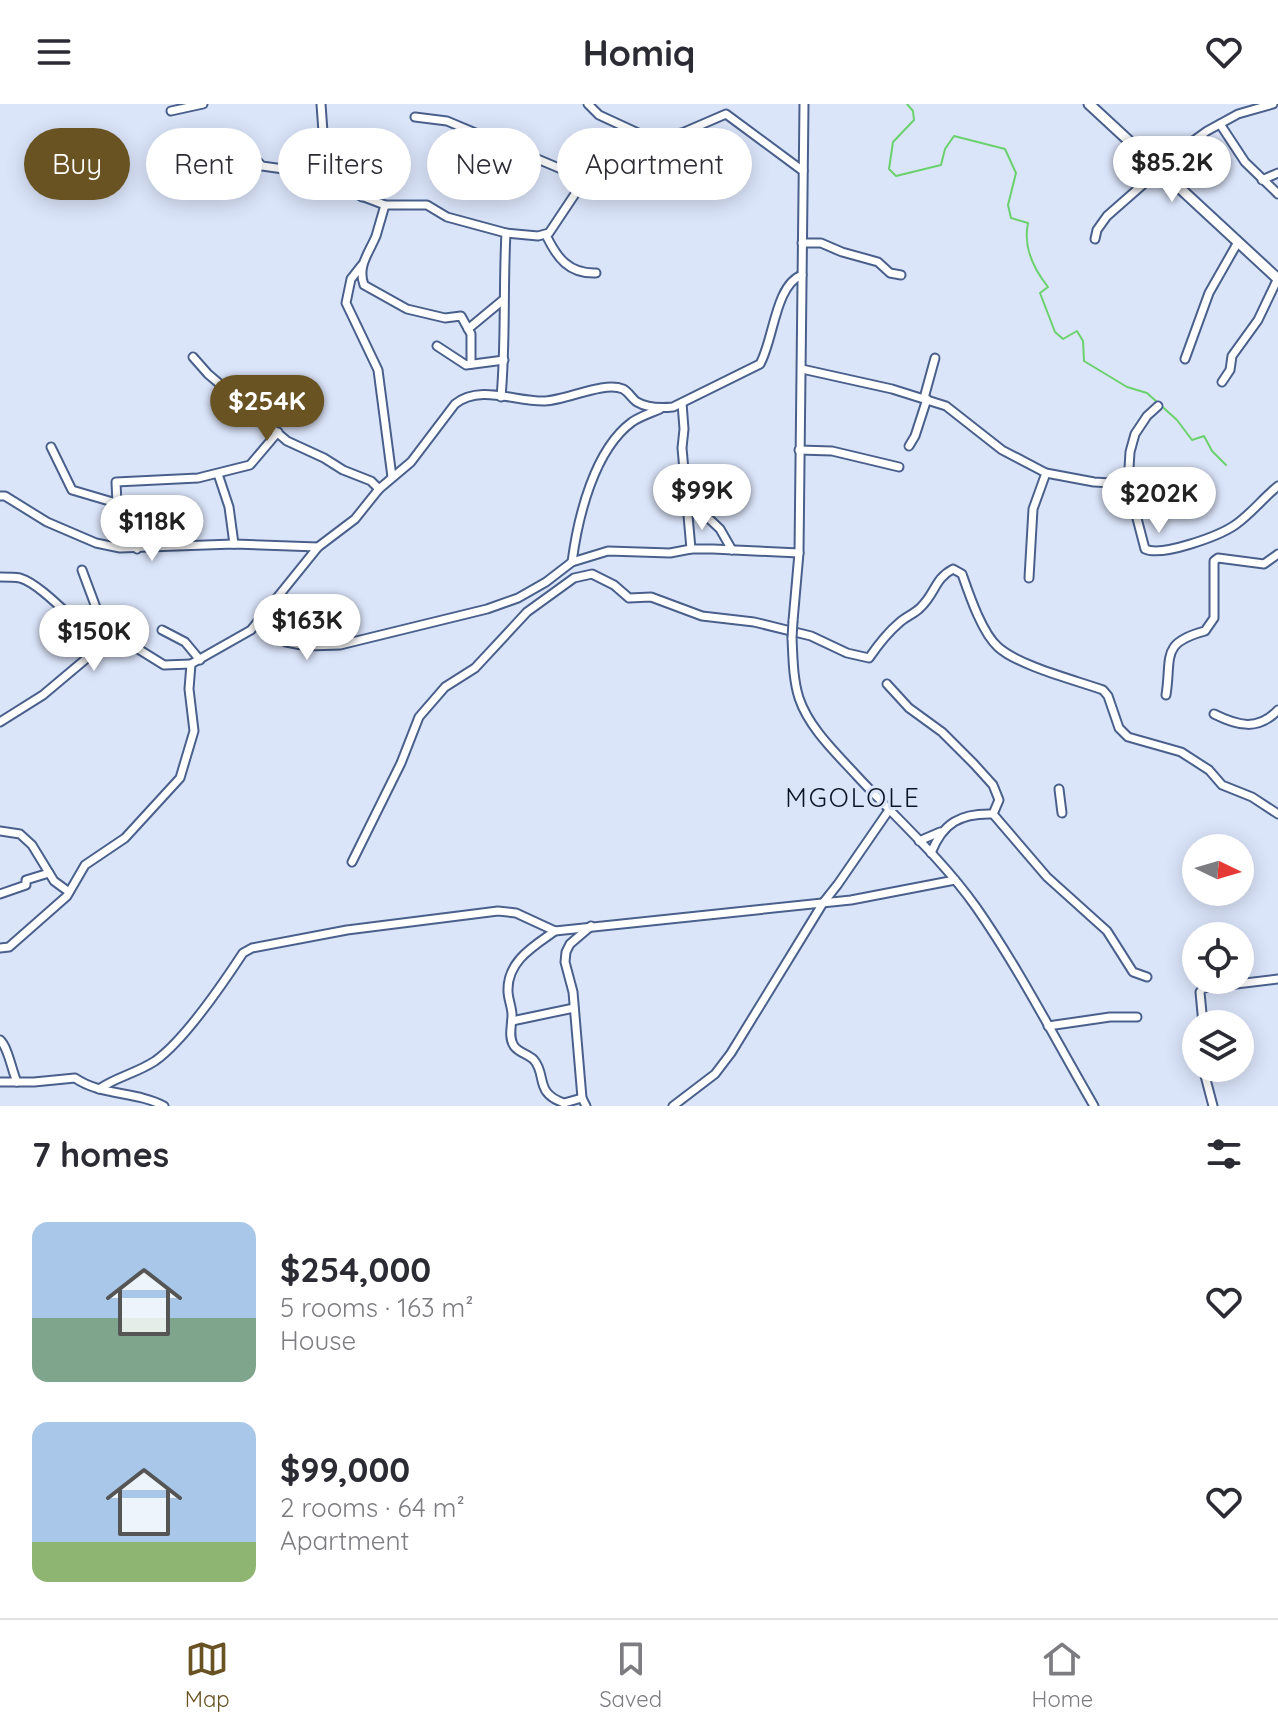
<!DOCTYPE html>
<html lang="en">
<head>
<meta charset="utf-8">
<style>
  :root { --surface:#fff; --page:#f7f7f7; --text:#2b2b33; --muted:#7c7c81; --line:#e1e1e2; --accent:#695322 }
  body { margin:0; font-family:Quicksand,sans-serif; background:var(--page); color:var(--text); height:100vh; display:flex; flex-direction:column; font-size:30px; white-space:nowrap }
  * { box-sizing:border-box; margin:0 }
  p { font-size:26px; color:var(--muted) }
  .icon { flex:none; width:44px; height:44px; fill:none; stroke:currentColor; stroke-width:2; stroke-linecap:round; stroke-linejoin:round }
  .map { position:relative; height:1002px; overflow:hidden }
  .side { display:flex; flex-direction:column; background:var(--surface); flex:1 }
  .side>* { flex:none }
  .guide { position:absolute; left:24px; top:24px; width:800px; height:72px; display:flex; gap:16px }
  .needle { width:52px; rotate:95deg }
  .tools { position:absolute; left:1182px; top:730px; display:grid; gap:16px }
  .tools a { display:grid; place-items:center; width:72px; height:72px; border-radius:50%; background:var(--surface); box-shadow:0 4px 20px #0003; font-size:40px }
  .price { position:absolute; translate:-50% -68px; padding:0 18px; border-radius:28px; background:#fff; color:#222; font-size:26px; line-height:52px; filter:drop-shadow(0 2px 4px #0008) }
  .price::after { content:''; position:absolute; left:50%; top:48px; width:24px; height:18px; margin-left:-12px; background:inherit; clip-path:polygon(0 0,100% 0,50% 100%) }
  .price.current { background:var(--accent); color:#fff }
  ul { padding:0; list-style:none }
  li { display:flex; align-items:center; gap:24px; height:200px; padding:0 32px }
  li span { display:grid; place-items:center; flex:none; width:224px; height:160px; border-radius:16px; color:#555 }
  li>.icon { margin-inline-start:auto }
  span .icon { width:96px; height:96px; fill:#fffc; stroke-width:1 }
  li b { font-size:34px }
  h2 { display:flex; justify-content:space-between; align-items:center; height:96px; padding:0 32px; font-size:34px }
  .tag { padding:0 28px; border-radius:36px; background:var(--surface); box-shadow:0 4px 20px #0003; font-size:28px; line-height:72px }
  .tag.current { background:var(--accent); color:#fff }
  header { display:flex; justify-content:space-between; align-items:center; height:104px; padding:0 32px; background:var(--surface); font-size:36px; font-weight:700 }
  .dock { display:flex; justify-content:space-around; align-items:center; height:112px; border-top:2px solid var(--line); background:var(--surface); font-size:22px; color:var(--muted) }
  .dock a { display:grid; justify-items:center; gap:4px }
  .dock .current { color:var(--accent) }
  .map>svg:first-child { display:block }
</style>
</head>
<body>
<header><svg class="icon" aria-label="menu" viewBox="0 0 24 24"><path d="M4 6h16M4 12h16M4 18h16"/></svg>Homiq<svg class="icon" aria-label="heart" viewBox="0 0 24 24"><path d="M12 20l-8-8c-3-5 5-10 8-4 3-6 11-1 8 4z"/></svg></header>
<div class="map">
<svg width="1278" height="1002" viewBox="0 0 1278 1002">
  <rect width="100%" height="100%" fill="#dbe5fa"/>
  <g fill="none" stroke-linecap="round" stroke-linejoin="round">
    <path stroke="#6bd16d" stroke-width="2" d="M907 0 913 7 914 16 893 38 889 65 896 72 941 61 945 45 954 32 1005 45 1016 69 1008 101 1011 114 1028 119C1023 142 1033 164 1048 183L1040 189 1055 228 1063 235 1077 227 1083 237 1084 257 1127 283 1147 289 1177 316 1192 336 1204 332 1212 347 1226 361"/>
    <g stroke="#4a608c" stroke-width="11">
      <g id="minor">
        <path d="M321 0 323 28 312 69 330 80 385 101H427L447 113 506 129 538 132 549 129 585 75C610 85 634 53 645 33"/>
        <path d="M588 0 599 11 651 35 682 29 726 10 803 67"/>
        <path d="M171 7 203 0"/>
        <path d="M415 13 447 17 585 75"/>
        <path d="M1220 20 1245 58 1278 90"/>
        <path d="M236 38 245 44 262 62 312 69"/>
        <path d="M1262 76 1278 69"/>
        <path d="M362 93 366 50"/>
        <path d="M385 101C382 111 379 122 376 132 369 149 357 162 364 181L407 205 445 214 461 212 471 230V260"/>
        <path d="M546 131C557 154 569 170 596 169"/>
        <path d="M1095 135 1097 126 1107 112 1189 40 1207 27 1238 10 1273 0"/>
        <path d="M802 139H821L842 148 878 158 890 169 901 171"/>
        <path d="M362 161 351 175 346 199 378 266 392 373"/>
        <path d="M468 225 503 196"/>
        <path d="M437 242 466 261 504 256"/>
        <path d="M193 253 208 270 287 337 324 354 343 366 371 377 379 385"/>
        <path d="M1185 255 1209 189 1238 138"/>
        <path d="M802 265 892 285 946 302 1002 346 1046 369 1094 378 1128 380"/>
        <path d="M1222 278 1230 266 1232 252 1258 216 1278 174"/>
        <path d="M501 293C506 239 503 184 506 129"/>
        <path d="M924 294 935 254"/>
        <path d="M682 299 684 325 682 344 691 445"/>
        <path d="M1158 302 1147 312 1135 330 1130 348 1128 380 1145 445C1162 453 1219 432 1235 421 1251 410 1263 394 1278 382"/>
        <path d="M909 342 915 332 927 295"/>
        <path d="M51 343 72 386 116 399 126 432 137 445"/>
        <path d="M799 346 832 347 899 363"/>
        <path d="M218 370 229 403 234 440"/>
        <path d="M0 392H5L47 418 96 439 120 444 234 440 318 443"/>
        <path d="M687 394 720 425 732 446"/>
        <path d="M117 400 116 378 198 374 250 361 278 328"/>
        <path d="M572 458C578 413 594 346 632 318 641 312 651 309 660 305"/>
        <path d="M82 466 107 533 115 542"/>
        <path d="M0 473C6 473 14 473 20 474 44 481 81 527 107 543"/>
        <path d="M1029 474 1033 405 1046 369"/>
        <path d="M263 512 275 531 286 538 307 542 340 541 487 505 518 494 546 478 572 458 608 447 670 449 691 445H713L799 449"/>
        <path d="M793 517 799 449 804 0"/>
        <path d="M162 526 185 538 200 556"/>
        <path d="M792 534C793 554 793 575 799 594 809 624 836 649 857 672 897 715 942 755 976 803 1020 866 1055 935 1094 1002"/>
        <path d="M887 580 909 604 942 628 974 660 993 681 999 696 993 710"/>
        <path d="M1166 591C1172 553 1160 539 1205 527L1214 514V457L1218 454 1264 460 1278 450"/>
        <path d="M1214 610C1238 622 1258 627 1278 606"/>
        <path d="M0 618 43 591 87 554 107 543H135L164 561 191 560"/>
        <path d="M1059 685 1062 709"/>
        <path d="M993 710 1047 773 1107 827 1133 868 1147 873"/>
        <path d="M0 727 20 730 32 741 54 777 69 788"/>
        <path d="M919 737 940 728"/>
        <path d="M931 749C943 719 960 709 993 710"/>
        <path d="M352 758 401 659 419 613 445 583 475 564 527 508 574 474 592 470 614 481 629 494 651 493 702 512 754 518 811 532 847 549 869 554C878 541 887 529 899 519 905 513 914 510 920 504 936 489 934 475 953 465L962 470C969 490 982 529 998 543 1019 562 1075 576 1103 586L1108 592 1119 624 1128 633 1181 648 1209 666 1222 681 1252 693 1278 710"/>
        <path d="M0 790 26 781V776L49 769"/>
        <path d="M555 827C534 842 507 857 508 887 508 895 512 903 512 911 512 921 508 933 514 942 519 949 528 950 534 956 547 971 534 989 564 999L582 994"/>
        <path d="M0 844 9 843 67 792 85 761 125 734 180 674 194 627 189 585 191 560 251 526 318 443 355 415 379 385 411 358 455 300C480 280 516 298 545 297 567 296 604 277 623 285 629 288 632 295 637 298 647 304 662 304 673 303L760 260C774 235 775 181 802 171"/>
        <path d="M512 917 574 904"/>
        <path d="M1203 920 1200 888 1203 884 1278 875"/>
        <path d="M1048 922 1110 913H1137"/>
        <path d="M0 936C8 943 12 967 17 978"/>
        <path d="M1196 940V947"/>
        <path d="M1203 964 1213 1002"/>
        <path d="M0 978H34L75 974C101 992 136 987 164 1002"/>
        <path d="M99 985C116 973 137 969 155 957 185 936 222 881 243 849L252 844 347 826 498 807 516 809 555 827 851 796 955 776"/>
        <path d="M586 1002 582 994 573 888 565 858 566 848 570 840 591 822"/>
        <path d="M673 1002 715 970 731 949 823 799 838 780 889 706"/>
      </g>
    </g>
    <g stroke="#4a608c" stroke-width="13">
      <path id="major" d="M1089 0 1278 175"/>
    </g>
    <use href="#minor" stroke="#fff" stroke-width="7"/>
    <use href="#major" stroke="#fff" stroke-width="9"/>
    <g stroke="#4a608c" stroke-width="11" stroke-linecap="butt">
      <path id="minor-bridge" d="M792 534 793 517"/>
    </g>
    <use href="#minor-bridge" stroke="#fff" stroke-width="7"/>
  </g>
  <g text-anchor="middle" dominant-baseline="central" stroke-width="6" stroke-linejoin="round" paint-order="stroke">
    <g font-size="26" letter-spacing="2" fill="#0c1426" stroke="#dbe5fa">
      <text x="853" y="693">MGOLOLE</text>
    </g>
  </g>
</svg>
<div class="tools">
<a><svg class="needle" viewBox="-14 -14 28 28"><path d="M0-13l5 13h-10z" fill="#e53935"/><path d="M0 13l5-13h-10z" fill="#7c7c81"/></svg></a>
<a><svg class="icon" aria-label="locate" viewBox="0 0 24 24"><circle cx="12" cy="12" r="6"/><path d="M12 2v4M12 18v4M2 12h4M18 12h4"/></svg></a>
<a><svg class="icon" aria-label="layers" viewBox="0 0 24 24"><path d="M12 4l9 5-9 5-9-5zM3 14l9 5 9-5"/></svg></a>
</div>
<b class="price" style="left:1172px;top:100px">$85.2K</b>
<b class="price current" style="left:267px;top:339px">$254K</b>
<b class="price" style="left:702px;top:428px">$99K</b>
<b class="price" style="left:1159px;top:431px">$202K</b>
<b class="price" style="left:152px;top:459px">$118K</b>
<b class="price" style="left:307px;top:558px">$163K</b>
<b class="price" style="left:94px;top:569px">$150K</b>
<div class="guide">
<a class="tag current">Buy</a>
<a class="tag">Rent</a>
<a class="tag">Filters</a>
<a class="tag">New</a>
<a class="tag">Apartment</a>
</div>
</div>
<section class="side">
<h2>7 homes<svg class="icon" aria-label="filters" viewBox="0 0 24 24"><path d="M4 7h16M4 17h16"/><circle cx="9" cy="7" r="2"/><circle cx="15" cy="17" r="2"/></svg></h2>
<ul>
<li><span style="background:linear-gradient(#a9c7e8 60%,#7fa58c 0)"><svg class="icon" aria-label="home" viewBox="0 0 24 24"><path d="M3 11l9-7 9 7M6 9v11h12V9"/></svg></span><div><b>$254,000</b><p>5 rooms · 163 m²</p><p>House</p></div><svg class="icon" aria-label="heart" viewBox="0 0 24 24"><path d="M12 20l-8-8c-3-5 5-10 8-4 3-6 11-1 8 4z"/></svg></li>
<li><span style="background:linear-gradient(#a9c7e8 75%,#8fb573 0)"><svg class="icon" aria-label="home" viewBox="0 0 24 24"><path d="M3 11l9-7 9 7M6 9v11h12V9"/></svg></span><div><b>$99,000</b><p>2 rooms · 64 m²</p><p>Apartment</p></div><svg class="icon" aria-label="heart" viewBox="0 0 24 24"><path d="M12 20l-8-8c-3-5 5-10 8-4 3-6 11-1 8 4z"/></svg></li>
</ul>
</section>
<nav class="dock">
<a class="current"><svg class="icon" aria-label="map" viewBox="0 0 24 24"><path d="M3 6l6-2 6 2 6-2v14l-6 2-6-2-6 2zM9 4v14M15 6v14"/></svg>Map</a>
<a><svg class="icon" aria-label="saved" viewBox="0 0 24 24"><path d="M7 4h10v16l-5-4-5 4z"/></svg>Saved</a>
<a><svg class="icon" aria-label="home" viewBox="0 0 24 24"><path d="M3 11l9-7 9 7M6 9v11h12V9"/></svg>Home</a>
</nav>
</body>
</html>
